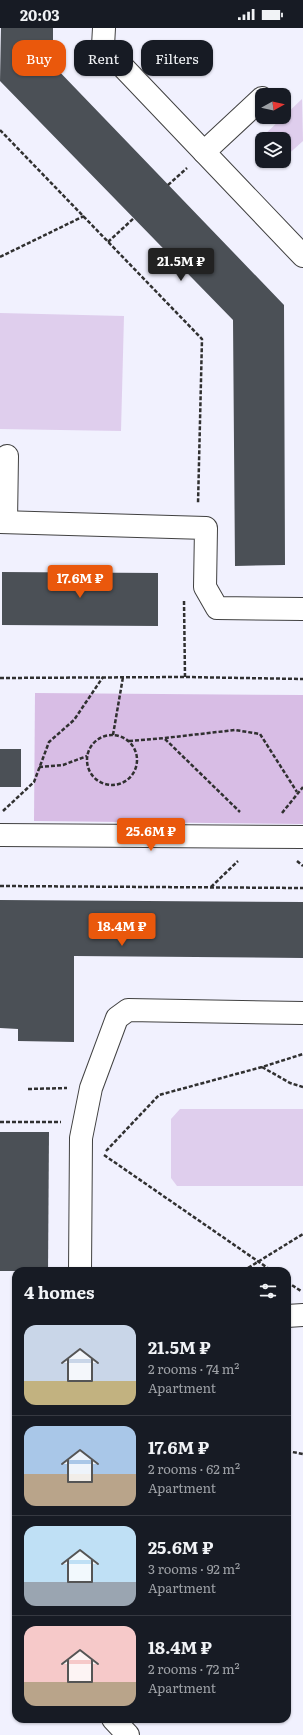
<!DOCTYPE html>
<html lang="en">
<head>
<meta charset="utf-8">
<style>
  :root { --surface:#171b24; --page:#242831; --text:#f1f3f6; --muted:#9ea1a6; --line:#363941; --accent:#ea580c }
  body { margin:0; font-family:Literata,serif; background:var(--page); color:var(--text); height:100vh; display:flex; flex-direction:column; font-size:15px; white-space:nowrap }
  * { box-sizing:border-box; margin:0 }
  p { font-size:13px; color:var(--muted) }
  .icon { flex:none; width:22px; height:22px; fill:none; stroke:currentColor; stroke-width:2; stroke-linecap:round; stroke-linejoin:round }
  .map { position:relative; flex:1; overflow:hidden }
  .drawer { position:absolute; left:12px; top:1239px; width:279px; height:456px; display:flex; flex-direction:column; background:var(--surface); border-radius:12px; box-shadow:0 1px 3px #0004 }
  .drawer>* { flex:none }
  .banner { position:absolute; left:12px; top:12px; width:279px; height:36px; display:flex; gap:8px }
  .needle { width:26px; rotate:82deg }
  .fabs { position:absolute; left:255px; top:60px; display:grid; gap:8px }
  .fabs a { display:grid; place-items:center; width:36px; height:36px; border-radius:8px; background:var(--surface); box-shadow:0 1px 3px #0004; font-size:20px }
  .price { position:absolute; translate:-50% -34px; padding:0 9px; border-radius:4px; background:var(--accent); color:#fff; font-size:13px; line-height:26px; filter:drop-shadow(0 1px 2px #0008) }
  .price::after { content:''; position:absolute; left:50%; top:24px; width:12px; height:9px; margin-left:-6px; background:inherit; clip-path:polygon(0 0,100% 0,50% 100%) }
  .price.on { background:#222; color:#fff }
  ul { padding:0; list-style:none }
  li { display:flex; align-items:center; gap:12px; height:100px; padding:0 12px }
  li+li { border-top:1px solid var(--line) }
  li span { display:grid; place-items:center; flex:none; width:112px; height:80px; border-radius:12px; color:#555 }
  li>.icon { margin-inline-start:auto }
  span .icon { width:48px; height:48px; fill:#fffc; stroke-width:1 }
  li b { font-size:17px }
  h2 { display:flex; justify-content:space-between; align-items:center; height:48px; padding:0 12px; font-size:17px }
  .pill { padding:0 14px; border-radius:12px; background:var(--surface); box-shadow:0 1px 3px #0004; font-size:14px; line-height:36px }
  .pill.on { background:var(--accent); color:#fff }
  .status { display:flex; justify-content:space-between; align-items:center; height:28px; padding:0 20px; background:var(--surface); direction:ltr }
  .status svg { height:11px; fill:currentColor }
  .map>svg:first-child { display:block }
</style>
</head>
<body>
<div class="status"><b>20:03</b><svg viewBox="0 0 49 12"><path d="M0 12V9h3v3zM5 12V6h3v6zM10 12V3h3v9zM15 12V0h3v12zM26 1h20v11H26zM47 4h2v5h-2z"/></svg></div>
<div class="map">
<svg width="303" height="1707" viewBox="0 0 303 1707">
  <rect width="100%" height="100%" fill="#f1f1fe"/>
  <path fill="#d8bde5" d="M35 665 303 667V796L34 793Z"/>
  <g fill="#dfceed">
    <path d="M302 71 303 113 284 130V111L261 110Z"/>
    <path d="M0 285 124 288 121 403 0 401Z"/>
    <path d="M180 1081H303V1158H177L171 1150V1091Z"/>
  </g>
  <g fill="#4b5056">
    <path d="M1 0H53V37L284 277 285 537 235 538 233 292 0 53Z"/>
    <path d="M2 544 158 545V598L2 597Z"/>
    <rect x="0" y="721" width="21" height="38"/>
    <path d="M0 872 303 874V930L74 928V1014L18 1013V1001L0 1000Z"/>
    <path d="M0 1104H49L48 1243H0Z"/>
  </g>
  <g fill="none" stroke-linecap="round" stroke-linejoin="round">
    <g stroke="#414141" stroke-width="24">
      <g id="minor">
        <path d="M104 0 103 18 303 228"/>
        <path d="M204 124 262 70"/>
        <path d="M0 494 206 500 205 559 217 580 303 581"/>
        <path d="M6 494 7 428"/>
        <path d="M0 807 303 809"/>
        <path d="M80 1243 81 1110 91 1060 117 990 128 982 303 985"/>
        <path d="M287 1288 303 1287"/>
        <path d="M113 1691 128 1707"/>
      </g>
    </g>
    <g stroke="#303030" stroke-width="2.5" stroke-dasharray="4 2" stroke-linecap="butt">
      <path d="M0 102 202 311 198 476"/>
      <path d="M168 157 187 140"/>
      <path d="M108 214 134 190"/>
      <path d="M0 229 84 188"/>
      <path d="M184 573 185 649"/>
      <path d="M0 650 185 649 303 651"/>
      <path d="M113 707 123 649"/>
      <circle cx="112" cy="732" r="25"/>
      <path d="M165 711 240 784"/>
      <path d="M129 713 165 710 235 702 260 706 297 764"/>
      <path d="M39 739 63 737 87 728"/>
      <path d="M3 783 34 754 49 714 74 692 103 649"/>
      <path d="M282 785 303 759"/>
      <path d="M297 833 303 838"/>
      <path d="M0 858 303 860"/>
      <path d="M211 859 238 833"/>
      <path d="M262 1039 290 1055 303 1059"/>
      <path d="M28 1061 67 1060"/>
      <path d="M0 1094H61"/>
      <path d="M106 1123 159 1067 262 1039 303 1026"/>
      <path d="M104 1127 272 1243"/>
      <path d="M243 1243 303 1206"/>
      <path d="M287 1254 301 1263"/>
      <path d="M287 1423 303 1426"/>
    </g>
    <use href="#minor" stroke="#fff" stroke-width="22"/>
  </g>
</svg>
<div class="fabs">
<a><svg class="needle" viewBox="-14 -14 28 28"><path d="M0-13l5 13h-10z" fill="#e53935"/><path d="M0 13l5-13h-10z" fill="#9ea1a6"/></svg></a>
<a><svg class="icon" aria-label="layers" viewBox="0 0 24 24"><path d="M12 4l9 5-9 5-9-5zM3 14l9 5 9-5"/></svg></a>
</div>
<b class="price on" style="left:181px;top:254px">21.5M ₽</b>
<b class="price" style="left:80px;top:571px">17.6M ₽</b>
<b class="price" style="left:151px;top:824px">25.6M ₽</b>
<b class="price" style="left:122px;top:919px">18.4M ₽</b>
<div class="banner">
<a class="pill on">Buy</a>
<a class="pill">Rent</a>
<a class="pill">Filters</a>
</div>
<section class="drawer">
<h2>4 homes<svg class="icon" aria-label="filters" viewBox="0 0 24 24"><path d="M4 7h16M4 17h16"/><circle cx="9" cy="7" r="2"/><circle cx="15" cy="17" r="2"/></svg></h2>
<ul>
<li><span style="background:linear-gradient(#c9d6e8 70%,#c2b280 0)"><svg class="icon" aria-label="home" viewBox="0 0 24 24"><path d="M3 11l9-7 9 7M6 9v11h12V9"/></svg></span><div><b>21.5M ₽</b><p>2 rooms · 74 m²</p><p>Apartment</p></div></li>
<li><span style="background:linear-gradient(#a9c7e8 60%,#b9a48a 0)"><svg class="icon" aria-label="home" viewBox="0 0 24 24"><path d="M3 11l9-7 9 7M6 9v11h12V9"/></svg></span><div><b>17.6M ₽</b><p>2 rooms · 62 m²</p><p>Apartment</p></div></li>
<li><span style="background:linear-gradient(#bfe0f5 70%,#9aa5b1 0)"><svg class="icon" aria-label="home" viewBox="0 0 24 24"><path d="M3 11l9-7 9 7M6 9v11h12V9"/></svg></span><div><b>25.6M ₽</b><p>3 rooms · 92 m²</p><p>Apartment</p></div></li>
<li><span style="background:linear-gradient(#f6c9c9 70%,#b9a48a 0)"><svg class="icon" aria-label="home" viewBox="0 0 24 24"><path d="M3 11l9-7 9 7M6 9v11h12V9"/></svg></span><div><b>18.4M ₽</b><p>2 rooms · 72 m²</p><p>Apartment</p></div></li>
</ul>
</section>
</div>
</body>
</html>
